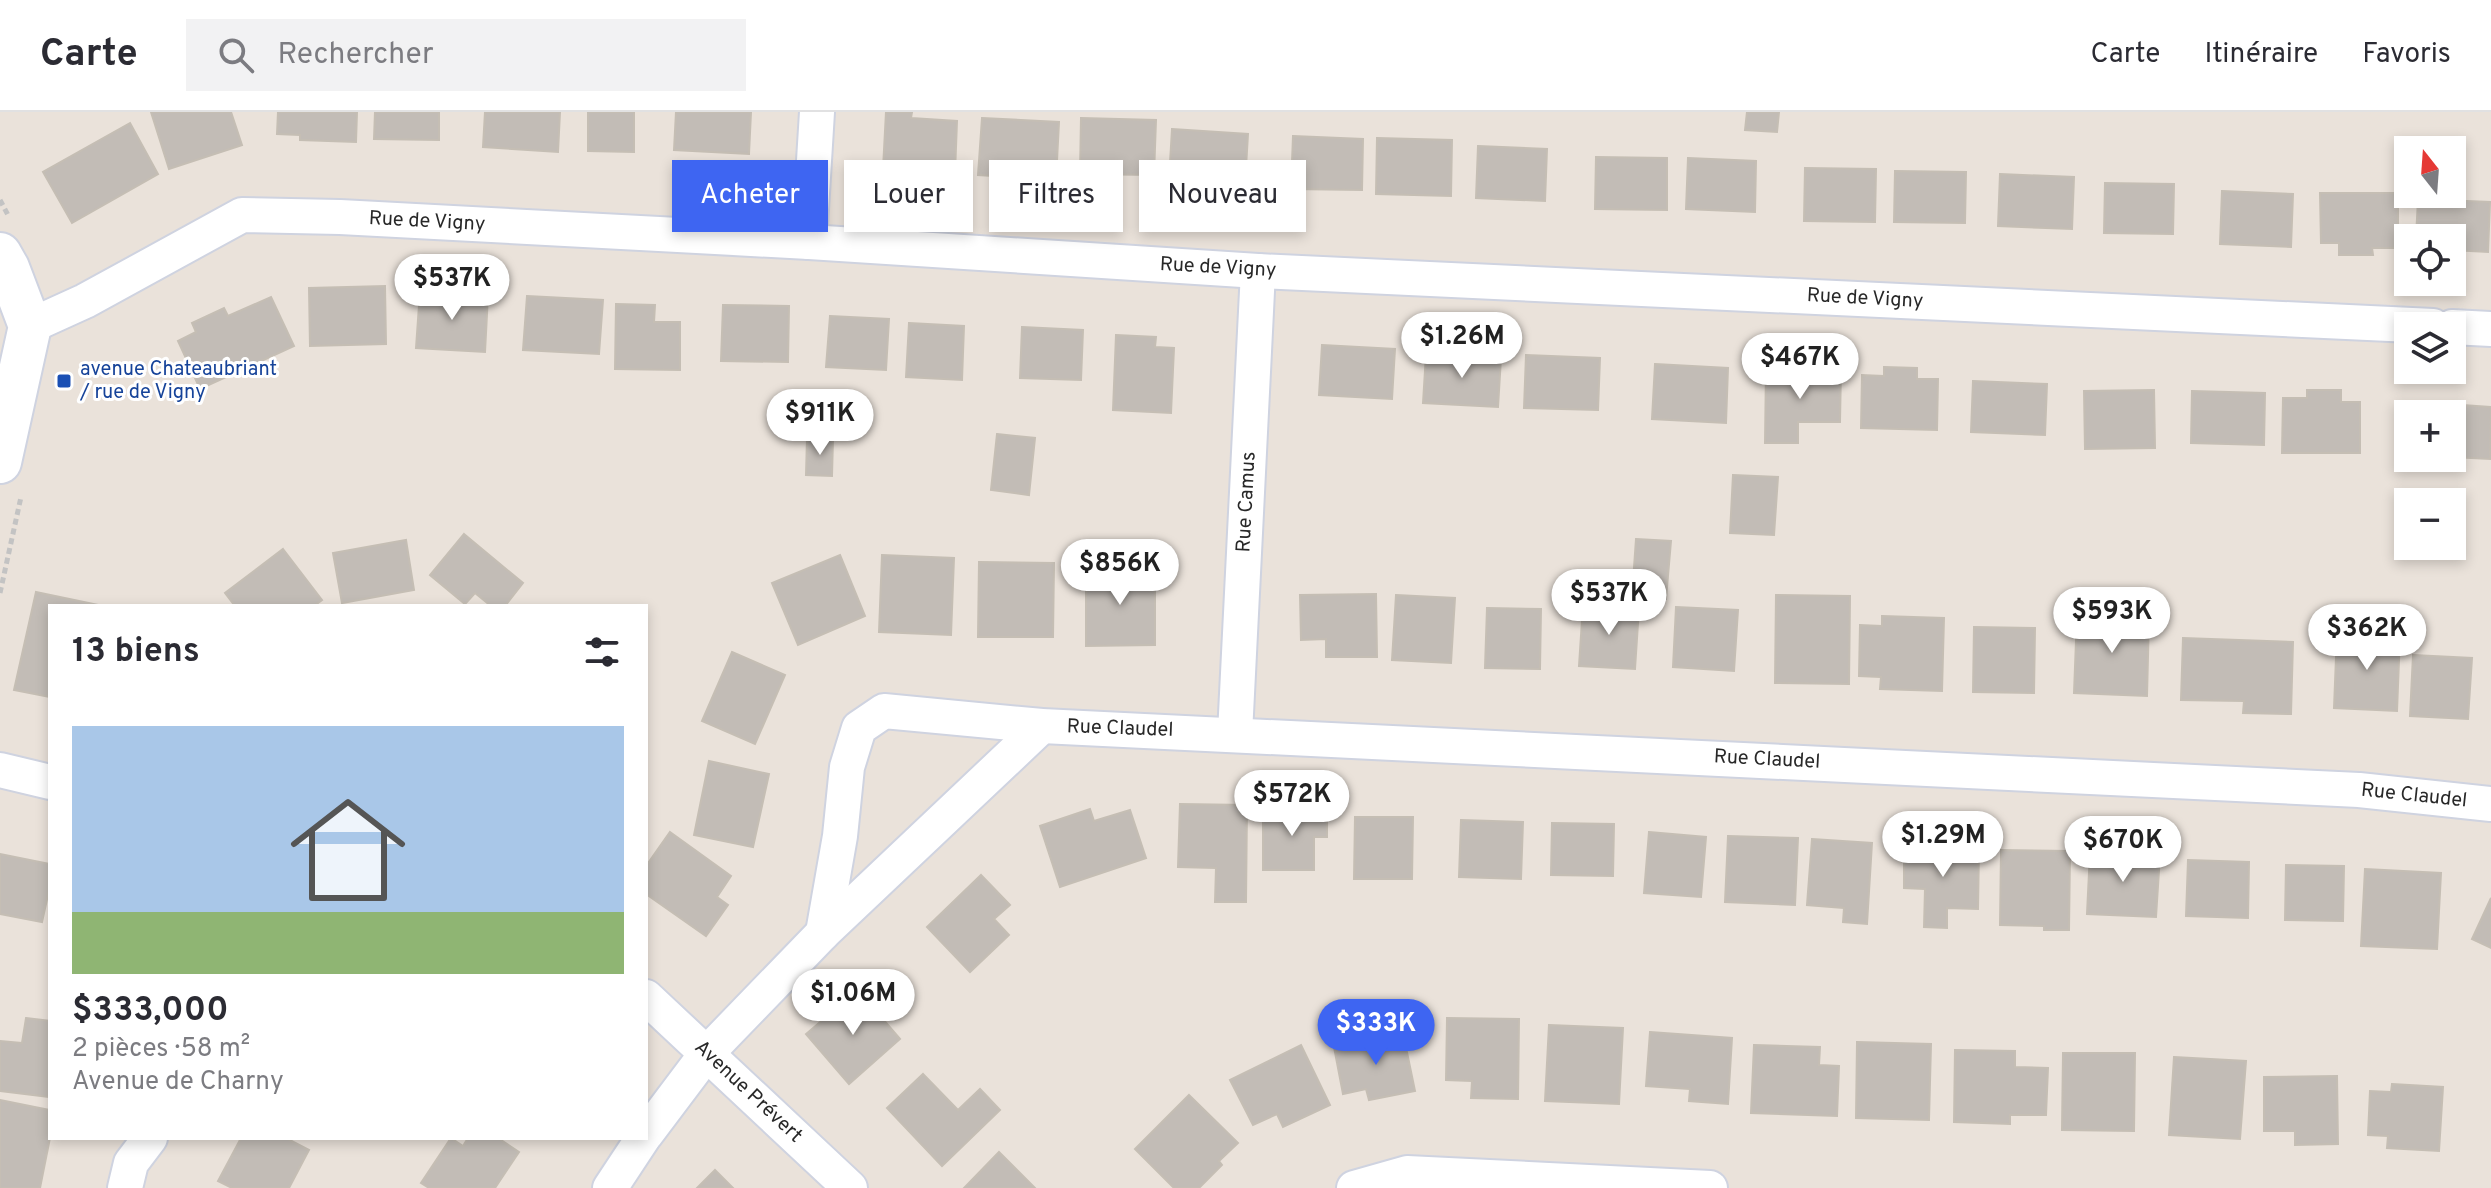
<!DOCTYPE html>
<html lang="fr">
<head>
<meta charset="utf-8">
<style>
  :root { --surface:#fff; --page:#f2f2f3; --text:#2b2b33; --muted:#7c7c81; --line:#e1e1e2; --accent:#3e65f2 }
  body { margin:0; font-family:Overpass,sans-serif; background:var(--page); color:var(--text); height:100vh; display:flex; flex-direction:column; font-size:30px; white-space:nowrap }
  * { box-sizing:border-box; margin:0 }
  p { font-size:26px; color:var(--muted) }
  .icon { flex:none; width:44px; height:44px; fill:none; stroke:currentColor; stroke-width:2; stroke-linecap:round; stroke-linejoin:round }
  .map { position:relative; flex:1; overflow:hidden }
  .side { position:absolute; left:48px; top:492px; width:600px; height:536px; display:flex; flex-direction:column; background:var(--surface); border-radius:0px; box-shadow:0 4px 12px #0003 }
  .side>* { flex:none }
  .hud { position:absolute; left:672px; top:48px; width:760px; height:72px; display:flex; gap:16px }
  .needle { width:52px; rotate:343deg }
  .controls { position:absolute; left:2394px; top:24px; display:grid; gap:16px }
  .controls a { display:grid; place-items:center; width:72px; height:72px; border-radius:0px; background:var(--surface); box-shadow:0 4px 12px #0003; font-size:40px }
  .price { position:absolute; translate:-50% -68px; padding:0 18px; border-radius:28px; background:#fff; color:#222; font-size:26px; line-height:52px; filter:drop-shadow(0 2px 4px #0008) }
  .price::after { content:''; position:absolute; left:50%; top:48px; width:24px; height:18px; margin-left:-12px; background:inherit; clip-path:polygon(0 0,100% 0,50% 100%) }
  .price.active { background:var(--accent); color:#fff }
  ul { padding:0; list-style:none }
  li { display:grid; align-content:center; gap:16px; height:424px; padding:0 24px }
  li span { display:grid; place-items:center; height:248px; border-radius:0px; color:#555 }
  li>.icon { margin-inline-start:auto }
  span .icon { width:144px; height:144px; fill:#fffc; stroke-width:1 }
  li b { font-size:34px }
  h2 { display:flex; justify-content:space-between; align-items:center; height:96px; padding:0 24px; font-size:34px }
  .chip { padding:0 28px; border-radius:0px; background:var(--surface); box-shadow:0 4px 12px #0003; font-size:28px; line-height:72px }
  .chip.active { background:var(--accent); color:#fff }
  header { display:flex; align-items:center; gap:48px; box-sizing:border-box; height:112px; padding:0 40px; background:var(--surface); border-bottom:2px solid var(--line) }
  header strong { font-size:38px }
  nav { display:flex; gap:44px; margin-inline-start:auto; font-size:28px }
  .search { width:560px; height:72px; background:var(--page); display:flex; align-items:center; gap:20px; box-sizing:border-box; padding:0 28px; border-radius:0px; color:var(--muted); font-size:30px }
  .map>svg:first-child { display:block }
</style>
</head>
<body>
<header>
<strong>Carte</strong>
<div class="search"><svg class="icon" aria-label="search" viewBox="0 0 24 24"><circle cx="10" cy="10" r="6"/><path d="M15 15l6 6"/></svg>Rechercher</div>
<nav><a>Carte</a><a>Itinéraire</a><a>Favoris</a></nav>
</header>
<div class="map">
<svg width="2491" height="1076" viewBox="0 0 2491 1076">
  <rect width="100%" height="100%" fill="#eae2da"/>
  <g fill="#c2bcb6" stroke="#c5beb4" stroke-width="2">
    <path d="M151 0H231L242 33 169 57Z"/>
    <path d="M278 0H357L356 30 300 28V23L277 22Z"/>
    <path d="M375 0H439V28L374 27Z"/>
    <path d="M485 0H560L558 40 483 35Z"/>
    <path d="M588 0H634V40L588 39Z"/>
    <path d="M676 0H751L749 42 674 38Z"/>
    <path d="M886 0H912L911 6 957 9 955 61 883 57Z"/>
    <path d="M1747 0H1779L1777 20 1745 18Z"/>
    <path d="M982 6 1059 10 1056 68 978 63Z"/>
    <path d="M1081 6 1156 8 1154 63 1080 62Z"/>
    <path d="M130 11 158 62 72 111 43 60Z"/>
    <path d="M1172 17 1248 22 1245 72 1169 68Z"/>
    <path d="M1293 24 1363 27 1362 78 1291 77Z"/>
    <path d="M1377 26 1452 28 1451 84 1376 82Z"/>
    <path d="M1478 34 1547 37 1545 89 1476 86Z"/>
    <path d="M1596 45 1667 46V98L1595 97Z"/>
    <path d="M1688 46 1756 49 1755 100 1686 97Z"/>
    <path d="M1805 56 1876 57 1875 110 1804 109Z"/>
    <path d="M1895 59 1966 60 1965 111 1894 110Z"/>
    <path d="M2000 62 2074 65 2072 117 1998 114Z"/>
    <path d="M2105 71 2174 72 2173 122 2104 121Z"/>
    <path d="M2222 79 2293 82 2291 135 2220 132Z"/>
    <path d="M2320 81H2398V136H2372L2373 143H2339V131H2321Z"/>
    <path d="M2418 87 2490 90 2488 140 2452 138V126H2416Z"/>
    <path d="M385 174 386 232 310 234 309 176Z"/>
    <path d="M420 179 488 183 485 240 416 236Z"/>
    <path d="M527 184 603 188 599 242 523 238Z"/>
    <path d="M271 185 294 234 200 277 178 229 196 220 192 211 224 196 228 204Z"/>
    <path d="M616 192 655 193 654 210H680V258L615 257Z"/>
    <path d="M723 193 789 194 788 250 721 249Z"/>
    <path d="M830 204 889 207 886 258 826 255Z"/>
    <path d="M909 211 964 214 962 268 906 265Z"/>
    <path d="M1022 215 1083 218 1081 268 1020 266Z"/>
    <path d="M1116 223 1156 225 1155 235 1174 236 1171 301 1113 298Z"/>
    <path d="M1322 233 1395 237 1392 287 1319 283Z"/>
    <path d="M1426 242 1501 246 1498 295 1423 291Z"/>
    <path d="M1526 243 1600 246 1598 298 1524 296Z"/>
    <path d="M1655 252 1728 256 1726 311 1652 307Z"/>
    <path d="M1884 255 1917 256V267H1938L1937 318 1861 316 1862 263 1884 264Z"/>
    <path d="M1766 256 1841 257 1840 310H1798V331H1765Z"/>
    <path d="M1973 269 2047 272 2045 323 1971 320Z"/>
    <path d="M2154 278 2155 336 2085 337 2084 279Z"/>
    <path d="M2307 278H2341V290H2360V341H2282L2283 286H2307Z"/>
    <path d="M2192 279 2265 281 2264 333 2191 331Z"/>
    <path d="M2419 290 2491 295 2490 347 2452 345V302H2418Z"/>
    <path d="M997 322 1035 326 1029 383 991 378Z"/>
    <path d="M807 326 833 327 832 364 806 363Z"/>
    <path d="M1733 363 1778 365 1774 423 1730 421Z"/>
    <path d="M464 422 523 471 505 494H491L475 481 465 492 430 463Z"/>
    <path d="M1636 427 1671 429 1666 487 1632 484Z"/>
    <path d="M406 428 414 478 342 491 333 441Z"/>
    <path d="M283 437 322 488 314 494H235L225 481Z"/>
    <path d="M840 443 865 504 798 533 772 471Z"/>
    <path d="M882 443 954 446 951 523 879 520Z"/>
    <path d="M979 450 1054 451 1053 525H978Z"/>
    <path d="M1086 456H1155V533L1086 534Z"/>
    <path d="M36 480 103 494H50V585L14 578Z"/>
    <path d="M1376 482 1377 545H1326V527L1301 528 1300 483Z"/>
    <path d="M1396 483 1455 486 1451 551 1392 548Z"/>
    <path d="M1776 483 1850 484 1849 572 1775 571Z"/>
    <path d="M1583 493 1639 496 1635 557 1579 554Z"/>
    <path d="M1676 495 1738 498 1734 559 1673 555Z"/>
    <path d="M1487 496 1541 497 1540 557 1485 556Z"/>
    <path d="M2077 503 2149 505 2147 584 2074 581Z"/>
    <path d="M1882 504 1944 506 1942 579 1880 577 1881 565 1859 564 1860 513 1882 514Z"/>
    <path d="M1974 515 2035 516 2034 581 1973 580Z"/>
    <path d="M2337 520 2400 523 2397 599 2334 596Z"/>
    <path d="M2183 526 2293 530 2291 602 2243 601 2244 589 2181 588Z"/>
    <path d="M732 540 785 563 755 632 702 609Z"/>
    <path d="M2413 543 2472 546 2468 607 2410 604Z"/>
    <path d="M709 649 769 662 753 735 694 723Z"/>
    <path d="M1180 692 1247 693 1246 790H1215L1216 756 1178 755Z"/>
    <path d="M1090 697 1094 709 1130 698 1146 746 1060 775 1040 714Z"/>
    <path d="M1263 697 1327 698V725H1314V758H1263Z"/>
    <path d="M1355 705H1413L1412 767H1354Z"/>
    <path d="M1461 708 1523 710 1521 767 1459 765Z"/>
    <path d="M1552 711 1614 712 1613 764 1551 763Z"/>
    <path d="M670 720 731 764 717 785 728 793 706 824 646 782V754Z"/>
    <path d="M1649 720 1706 725 1701 785 1644 781Z"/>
    <path d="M1728 724 1798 726 1795 793 1725 790Z"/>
    <path d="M1812 727 1872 731 1867 812 1843 810 1844 796 1807 793Z"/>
    <path d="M1904 733 1979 735 1978 797 1947 796V816L1924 815 1925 777 1904 776Z"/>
    <path d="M2001 738 2070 739 2069 818H2044V814L2000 813Z"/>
    <path d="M2090 740 2160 743 2156 805 2087 802Z"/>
    <path d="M0 742 50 752V774L42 810 0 802Z"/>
    <path d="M2188 748 2249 750 2248 806 2186 804Z"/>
    <path d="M2286 753 2344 754 2343 809 2285 808Z"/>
    <path d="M2365 757 2441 761 2437 837 2361 834Z"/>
    <path d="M981 763 1010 793 994 807 1009 823 970 860 927 815Z"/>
    <path d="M2491 786V836L2472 827Z"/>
    <path d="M858 878 900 927 849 972 806 922Z"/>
    <path d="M26 906 50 909V985L0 979V929L22 931Z"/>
    <path d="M1447 906 1519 907 1518 987 1471 986 1472 969 1446 968Z"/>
    <path d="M1549 913 1623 916 1619 992 1545 989Z"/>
    <path d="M1650 920 1732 926 1728 992 1689 989 1690 977 1646 974Z"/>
    <path d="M1403 921 1415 979 1369 988 1366 977 1343 982 1334 935Z"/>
    <path d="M1857 930 1931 932 1929 1008 1856 1006Z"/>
    <path d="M1301 933 1330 993 1283 1015 1277 1002 1253 1013 1230 968Z"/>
    <path d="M1754 933 1820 935 1819 953 1839 954 1837 1004 1751 1001Z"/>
    <path d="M1955 938 2015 939V955L2048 956 2046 1003H2010V1012L1954 1010Z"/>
    <path d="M2063 941H2135L2134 1019 2062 1018Z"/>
    <path d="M2174 945 2246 949 2240 1027 2169 1023Z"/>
    <path d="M923 962 958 998 980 977 1000 998 942 1054 887 996Z"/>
    <path d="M2337 964 2338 1032 2295 1033V1019H2264V965Z"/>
    <path d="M2392 972 2443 975 2439 1039 2387 1036 2388 1024 2368 1023 2370 979 2391 980Z"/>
    <path d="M1189 983 1238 1031 1219 1049 1222 1053 1199 1076H1174L1135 1037Z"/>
    <path d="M0 988 50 998V1026L40 1076H0Z"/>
    <path d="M241 1026H286L309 1038 289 1076H232L218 1069Z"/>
    <path d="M451 1026 463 1034 468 1026H498L519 1040 495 1076H429L421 1071Z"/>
    <path d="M999 1040 1035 1076H964Z"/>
    <path d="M715 1058 733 1076H697Z"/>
  </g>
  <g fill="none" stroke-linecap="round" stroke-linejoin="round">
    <g stroke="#cfd3e0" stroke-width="38">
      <g id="minor">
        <path d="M809 130 817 0"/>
        <path d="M30 214 85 189 242 103 340 105 809 130 1258 159 2433 214"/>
        <path d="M2452 215 2491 217"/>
        <path d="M1235 622 1258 159"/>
        <path d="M0 658 50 670"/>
        <path d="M823 821 840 724 847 655 859 616 884 599 1042 614 2359 678 2491 692"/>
        <path d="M646 885 850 1076"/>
        <path d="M646 1022 707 941 823 821 1042 614"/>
        <path d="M125 1076 131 1051 150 1026"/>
        <path d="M610 1076 643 1026"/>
        <path d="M1354 1076 1407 1061 1710 1076"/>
      </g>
    </g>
    <g stroke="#cfd3e0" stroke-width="46">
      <path id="tertiary" d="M0 142 8 156 30 214 0 350"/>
    </g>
    <g stroke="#c3c3c3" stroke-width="5" stroke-dasharray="6 4" stroke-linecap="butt">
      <path d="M0 88 8 103"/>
      <path d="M0 481 21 385"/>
    </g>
    <use href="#minor" stroke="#fff" stroke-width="34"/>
    <use href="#tertiary" stroke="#fff" stroke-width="42"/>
  </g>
  <rect fill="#1a4fb4" stroke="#fff" stroke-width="3" x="56" y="261" width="16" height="16" rx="4"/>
  <g text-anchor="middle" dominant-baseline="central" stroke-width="6" stroke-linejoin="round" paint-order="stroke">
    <g font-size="20" fill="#282828" stroke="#fff">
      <text transform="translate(427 110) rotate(3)">Rue de Vigny</text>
      <text transform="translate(1218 156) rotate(3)">Rue de Vigny</text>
      <text transform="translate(1865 187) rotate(3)">Rue de Vigny</text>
      <text transform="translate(1247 390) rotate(-87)">Rue Camus</text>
      <text transform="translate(1120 617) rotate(2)">Rue Claudel</text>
      <text transform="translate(1767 648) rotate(3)">Rue Claudel</text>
      <text transform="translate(2414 684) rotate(6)">Rue Claudel</text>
      <text transform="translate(748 980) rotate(43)">Avenue Prévert</text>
    </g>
    <g font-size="20" fill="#164399" stroke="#fff" text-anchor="start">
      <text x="80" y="258">avenue Chateaubriant<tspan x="80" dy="23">/ rue de Vigny</tspan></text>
    </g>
  </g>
</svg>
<div class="controls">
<a><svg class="needle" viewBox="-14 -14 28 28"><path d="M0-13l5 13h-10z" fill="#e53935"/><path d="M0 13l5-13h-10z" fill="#7c7c81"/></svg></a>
<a><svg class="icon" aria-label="locate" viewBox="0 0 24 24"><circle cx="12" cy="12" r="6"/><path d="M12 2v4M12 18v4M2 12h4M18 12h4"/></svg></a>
<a><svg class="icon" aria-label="layers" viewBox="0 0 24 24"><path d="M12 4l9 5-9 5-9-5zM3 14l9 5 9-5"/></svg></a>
<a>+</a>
<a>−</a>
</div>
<b class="price" style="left:452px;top:210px">$537K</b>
<b class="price" style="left:1462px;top:268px">$1.26M</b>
<b class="price" style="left:1800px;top:289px">$467K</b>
<b class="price" style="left:820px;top:345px">$911K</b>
<b class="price" style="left:1120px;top:495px">$856K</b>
<b class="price" style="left:1609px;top:525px">$537K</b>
<b class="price" style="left:2112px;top:543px">$593K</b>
<b class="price" style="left:2367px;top:560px">$362K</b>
<b class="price" style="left:1292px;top:726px">$572K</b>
<b class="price" style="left:1943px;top:767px">$1.29M</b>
<b class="price" style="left:2123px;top:772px">$670K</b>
<b class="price" style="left:853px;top:925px">$1.06M</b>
<b class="price active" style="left:1376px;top:955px">$333K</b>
<div class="hud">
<a class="chip active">Acheter</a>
<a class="chip">Louer</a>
<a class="chip">Filtres</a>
<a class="chip">Nouveau</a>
</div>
<section class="side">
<h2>13 biens<svg class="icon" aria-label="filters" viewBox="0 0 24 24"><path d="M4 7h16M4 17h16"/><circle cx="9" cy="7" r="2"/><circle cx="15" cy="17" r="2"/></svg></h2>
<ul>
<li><span style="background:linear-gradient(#a9c7e8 75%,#8fb573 0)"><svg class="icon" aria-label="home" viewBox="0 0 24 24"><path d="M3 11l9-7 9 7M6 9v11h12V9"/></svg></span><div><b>$333,000</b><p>2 pièces · 58 m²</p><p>Avenue de Charny</p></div></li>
</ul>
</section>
</div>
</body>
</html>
